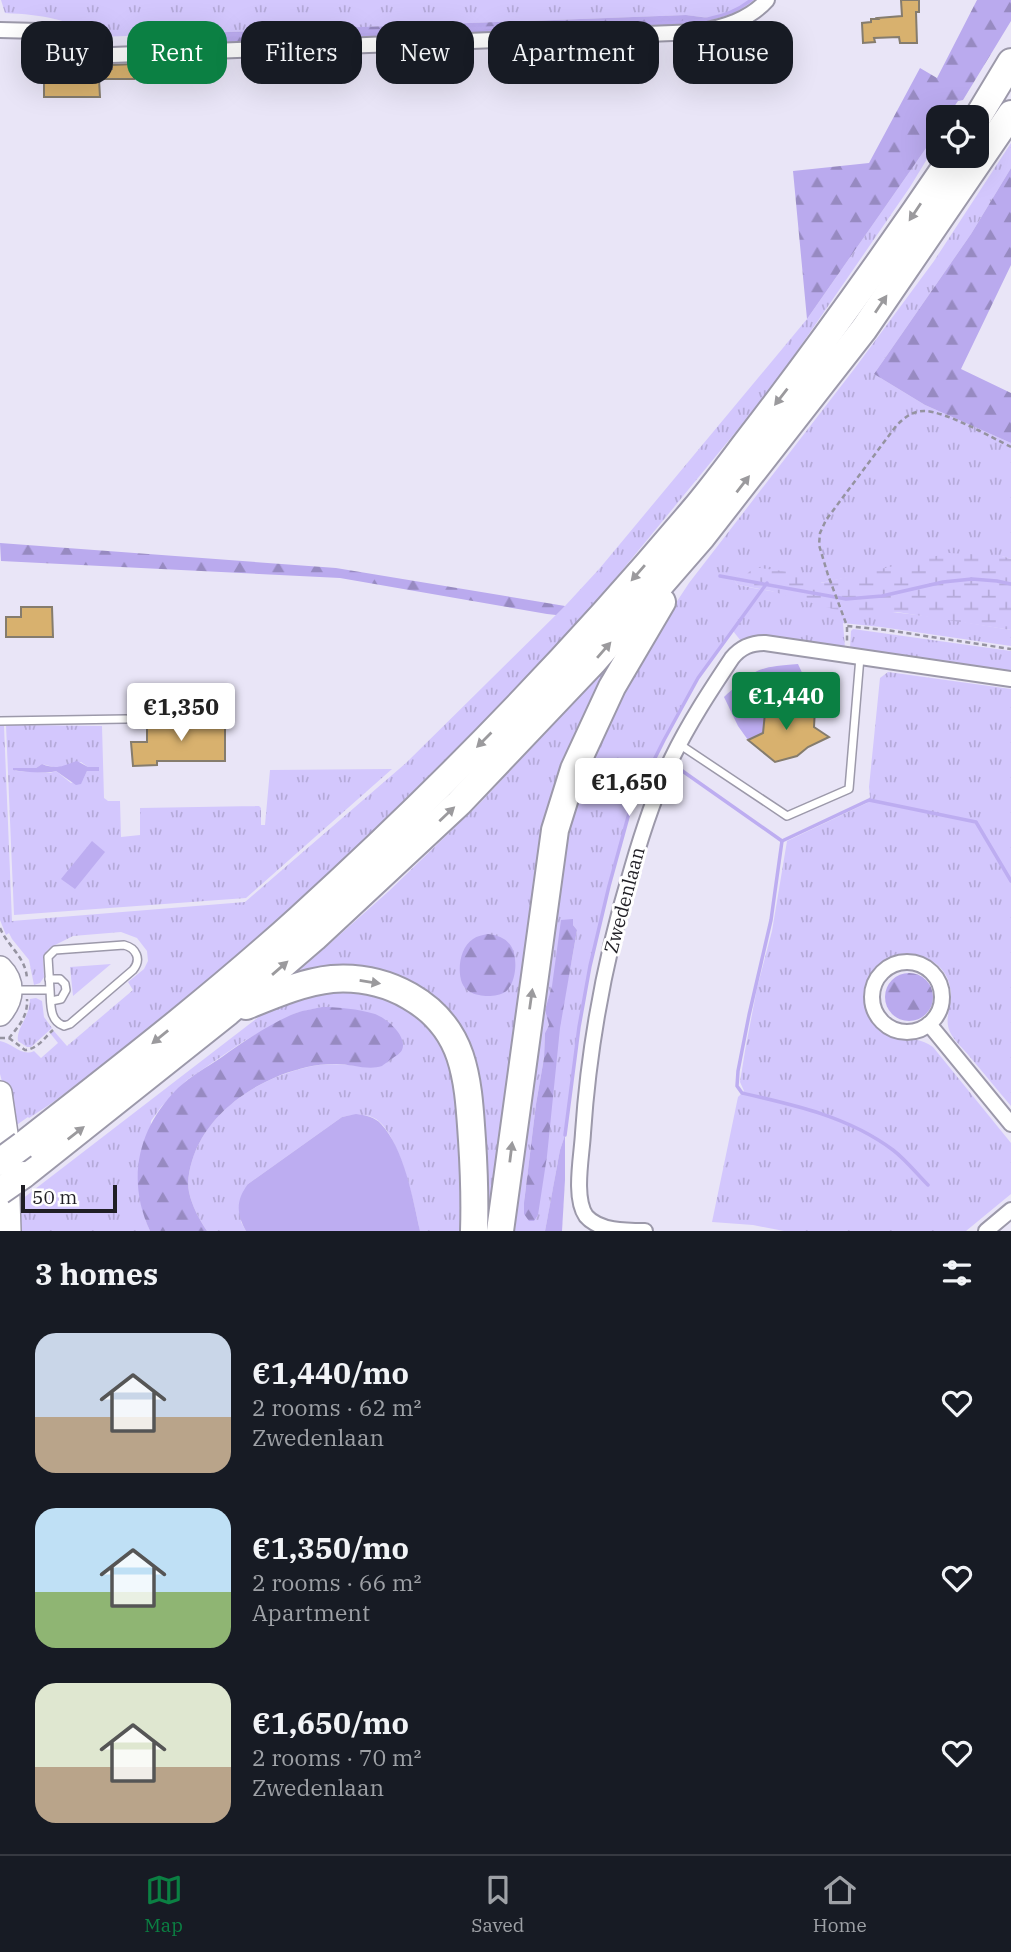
<!DOCTYPE html>
<html lang="en">
<head>
<meta charset="utf-8">
<style>
  :root { --surface:#171b24; --page:#20242c; --text:#f1f3f6; --muted:#9ea1a6; --line:#363941; --accent:#0b8043 }
  body { margin:0; font-family:"IBM Plex Serif",serif; background:var(--page); color:var(--text); height:100vh; display:flex; flex-direction:column; font-size:26px; white-space:nowrap }
  * { box-sizing:border-box; margin:0 }
  p { font-size:23px; color:var(--muted) }
  .icon { flex:none; width:38px; height:38px; fill:none; stroke:currentColor; stroke-width:2; stroke-linecap:round; stroke-linejoin:round }
  .map { position:relative; height:1231px; overflow:hidden }
  .side { display:flex; flex-direction:column; background:var(--surface); flex:1 }
  .side>* { flex:none }
  .banner { position:absolute; left:21px; top:21px; width:970px; height:63px; display:flex; gap:14px }
  .tools { position:absolute; left:926px; top:105px; display:grid; gap:14px }
  .tools a { display:grid; place-items:center; width:63px; height:63px; border-radius:14px; background:var(--surface); box-shadow:0 7px 28px #0002; font-size:35px }
  .scale { position:absolute; left:21px; bottom:18px; width:96px; box-sizing:border-box; padding-left:7px; border:4px solid #201f25; border-top:0; font-size:19px; line-height:24px; white-space:nowrap; color:#201f25; -webkit-text-stroke:5px #fff; paint-order:stroke }
  .price { position:absolute; translate:-50% -60px; padding:0 16px; border-radius:7px; background:#fff; color:#222; font-size:23px; line-height:46px; filter:drop-shadow(0 2px 4px #0008) }
  .price::after { content:''; position:absolute; left:50%; top:42px; width:21px; height:16px; margin-left:-10px; background:inherit; clip-path:polygon(0 0,100% 0,50% 100%) }
  .price.current { background:var(--accent); color:#fff }
  ul { padding:0; list-style:none }
  li { display:flex; align-items:center; gap:21px; height:175px; padding:0 35px }
  li span { display:grid; place-items:center; flex:none; width:196px; height:140px; border-radius:21px; color:#555 }
  li>.icon { margin-inline-start:auto }
  span .icon { width:84px; height:84px; fill:#fffc; stroke-width:1 }
  li b { font-size:30px }
  h2 { display:flex; justify-content:space-between; align-items:center; height:84px; padding:0 35px; font-size:30px }
  .tag { padding:0 24px; border-radius:21px; background:var(--surface); box-shadow:0 7px 28px #0002; font-size:24px; line-height:63px }
  .tag.current { background:var(--accent); color:#fff }
  .tab-bar { display:flex; justify-content:space-around; align-items:center; height:98px; border-top:2px solid var(--line); background:var(--surface); font-size:19px; color:var(--muted) }
  .tab-bar a { display:grid; justify-items:center; gap:4px }
  .tab-bar .current { color:var(--accent) }
  .map>svg:first-child { display:block }
</style>
</head>
<body>
<div class="map">
<svg width="1011" height="1231" viewBox="0 0 1011 1231">
  <defs>
    <pattern id="grass-tufts" width="24" height="20" patternUnits="userSpaceOnUse" patternTransform="scale(1.75)"><rect width="24" height="20" fill="#d3c7fd"/><path d="M3 7l-1-3M5 7V3M7 7l1-3M15 17l-1-3M17 17v-4M19 17l1-3" fill="none" stroke="#b5aad9"/></pattern>
    <pattern id="forest-firs" width="22" height="20" patternUnits="userSpaceOnUse" patternTransform="scale(1.75)"><rect width="22" height="20" fill="#baaaee"/><path d="M5 1l3.5 6h-7zM16 11l3.5 6h-7z" fill="#978ac1"/></pattern>
    <pattern id="wetland-marsh" width="20" height="14" patternUnits="userSpaceOnUse" patternTransform="scale(1.75)"><rect width="20" height="14" fill="#d3c7fd"/><path d="M1 5h8M5 5V1M11 12h8M15 12V8" fill="none" stroke="#b5aad9"/></pattern>
  </defs>
  <rect width="100%" height="100%" fill="#e9e5f7"/>
  <g fill="url(#grass-tufts)" fill-rule="evenodd">
    <path d="M1 0H755C729 20 717 19 686 15L99 37C64 18 44 15 5 13Z"/>
    <path d="M938 131V141L910 187 771 389 615 579 553 649 479 726 339 864 204 984 147 1031 52 1103 29 1118 28 1117 18 1124H13L0 1074V1041C12 1043 22 1057 34 1051L41 1058 58 1043 50 1033 53 1030 67 1046 133 990 128 982 144 969 148 961 147 951 137 938 121 932 73 936 51 947 45 953 43 959 44 977 40 983 34 985 29 960 12 939 9 933 6 935 0 920V726H4L12 921 245 902 406 763 565 606 600 568 807 319Z"/>
    <path d="M1011 143V168L971 234 874 374 925 405 1011 443V559L1002 556 864 574 820 583 747 574C740 574 737 574 734 580L738 585 753 588 884 611 934 617 1011 630V646L881 627 843 623 845 648 760 636 741 641 733 631 715 653 689 693 631 806 609 886 590 966 579 1027 565 1135 560 1150 545 1231H515L520 1177 567 833 589 757 645 650 689 583 855 368 934 261ZM573 920V925L577 930 572 959 524 1203 536 1104 544 1058 545 1033 549 1025 545 1010Z"/>
    <path d="M853 629 1011 651V673L850 649 851 631Z"/>
    <path d="M630 643 588 720 493 1231H486L471 1082 423 997 291 978 389 891 482 801Z"/>
    <path d="M888 672 1011 689V1106C997 1090 984 1073 970 1057 964 1049 954 1041 950 1032 944 1019 951 1008 951 995 950 959 912 946 884 961 873 967 866 979 864 991 863 1000 865 1010 869 1017 886 1050 911 1030 933 1047L1011 1143V1194L966 1231H784L753 1225 712 1222 738 1097 744 1091 740 1082 745 1051 757 988 772 931 787 841 867 803 870 797 869 787 880 678Z"/>
    <path d="M6 725 102 726 104 798 108 801H120L121 837 140 835V808L259 806 261 808V825H265L270 770 392 769 246 898 14 915ZM81 762 88 767H99V770L87 771 83 779 71 783 56 771 50 773 16 771 13 768H36L42 764 57 768Z"/>
    <path d="M111 964 73 996 70 967Z"/>
    <path d="M333 988 397 1000 422 1017 446 1052 454 1076 460 1144 462 1231H420C415 1206 399 1130 374 1118 364 1113 353 1115 342 1117L248 1184 241 1222 246 1231H207C199 1219 192 1206 189 1192 187 1182 189 1171 192 1161 207 1111 259 1078 308 1067 329 1062 350 1065 371 1067L322 1007 296 1013 244 1041 187 1080 161 1107 151 1121 145 1219 150 1231H13V1206L265 1012 271 1008Z"/>
    <path d="M36 998 42 1001 44 1017 52 1028 31 1047H27L18 1041C16 1027 30 1018 30 999Z"/>
  </g>
  <g fill="url(#forest-firs)">
    <path d="M977 0H1011V21L963 100 958 101 947 117H938V131L807 319 793 171 869 163 920 68 937 78Z"/>
    <path d="M686 15 717 19 691 24 180 44 176 34Z"/>
    <path d="M1011 168V265L961 369 1011 393V443L925 405 874 374 971 234Z"/>
    <path d="M0 543 336 568 565 606 556 615 547 614 340 578 1 561Z"/>
    <path d="M573 919V925L577 930 560 1028 547 1156 538 1215 534 1221H529L524 1214V1203L536 1104 544 1058 545 1033 549 1025 545 1010 552 986 561 920Z"/>
    <path d="M488 934C497 935 506 938 511 946 518 957 517 983 505 992 499 996 487 997 479 995 472 994 465 990 462 983 457 970 460 947 473 939 477 936 483 935 488 934Z"/>
    <circle cx="909" cy="997" r="24"/>
    <path d="M322 1007C340 1007 357 1009 375 1014 386 1018 408 1036 402 1050 400 1054 394 1057 390 1060 389 1061 383 1065 382 1066 367 1071 349 1063 334 1064 325 1064 315 1065 307 1067 259 1078 207 1111 192 1161 189 1171 187 1182 189 1192 192 1206 199 1219 207 1231H150C126 1179 138 1128 178 1088 191 1076 207 1067 222 1057 242 1042 273 1022 296 1013 304 1010 314 1009 322 1007Z"/>
  </g>
  <path fill="url(#wetland-marsh)" d="M949 553 1002 556 1011 559V630L897 612H862L833 609 771 591 738 585 734 580 736 576 740 574H747L754 567 818 576 821 583Z"/>
  <g fill="#bdadf1">
    <path d="M798 664 812 694 815 709 799 716 767 693 763 733 748 740 738 726 724 697C755 669 757 667 798 664Z"/>
    <path d="M77 761 88 767H99V771H87L81 784 76 785 56 771C46 774 24 772 13 770V768H36L42 764C57 770 62 766 77 761Z"/>
    <path d="M92 841 105 852 75 889 61 879Z"/>
    <path d="M356 1114C365 1115 375 1117 381 1124 404 1148 413 1199 420 1231H246C236 1213 236 1200 248 1184L342 1117Z"/>
    <path d="M565 1135V1180L562 1231H545L560 1150Z"/>
  </g>
  <g fill="none" stroke-linecap="round" stroke-linejoin="round">
    <g stroke="#bdadf1" stroke-width="3.5">
      <path d="M185 36 645 24C681 22 722 24 751 0"/>
      <path d="M720 576 846 599 882 596 943 582 972 579 997 581 1011 584"/>
      <path d="M681 770 782 841 869 800 976 822 1011 881"/>
      <path d="M782 841 771 920 749 1015 738 1071 737 1086 742 1093C795 1105 849 1117 893 1150 906 1160 917 1174 928 1185"/>
      <path d="M565 1135 579 1027 590 966 609 886 631 806 664 740 698 678 767 583"/>
    </g>
  </g>
  <g fill="#d8b16e" stroke="#857c6d" stroke-width="2">
    <path d="M901 0H919V12H916L917 43H900L899 37 874 38 875 42 863 43 862 23 871 22V19H878L877 18 902 16Z"/>
    <path d="M744 43 745 56 726 57V63H704L705 66 692 67 691 48H708V44Z"/>
    <path d="M134 64V79H99L100 97H44V77H54V69H112V65Z"/>
    <path d="M21 607H52L53 637H6V617H21Z"/>
    <path d="M767 693 799 716 815 709 814 727 829 737 808 747 797 756 775 762 748 740 763 733Z"/>
    <path d="M225 721V761H157V765L133 766 131 742H147V722Z"/>
  </g>
  <g fill="none" stroke-linecap="round" stroke-linejoin="round">
    <g stroke="#9c99aa" stroke-width="10">
      <g id="lane">
        <path d="M0 721 126 719"/>
        <path d="M679 744 787 816 849 789 860 657"/>
        <path d="M49 979H60L65 984 66 990 61 999 51 1001"/>
        <path d="M15 990H50C51 1004 49 1021 64 1026L70 1024 133 970C142 959 136 948 124 945L55 950 48 957 50 990"/>
      </g>
    </g>
    <g stroke="#9c99aa" stroke-width="18">
      <g id="street">
        <path d="M0 30 39 31 97 53 112 55 698 32C724 27 749 20 767 0"/>
        <circle cx="907" cy="997" r="35"/>
        <path d="M929 1024 1011 1124"/>
        <path d="M645 1231C625 1231 599 1231 586 1216 573 1197 582 1155 583 1133 589 1043 606 954 632 868 643 830 655 793 672 758 689 723 710 691 732 658 741 647 751 643 765 643L1011 679"/>
        <path d="M986 1231 1011 1210"/>
      </g>
    </g>
    <g stroke="#9c99aa" stroke-width="26">
      <g id="primary">
        <path d="M0 968C14 982 13 999 0 1014"/>
        <path d="M0 1093 6 1134 9 1231"/>
      </g>
    </g>
    <g stroke="#9c99aa" stroke-width="30">
      <g id="highway">
        <path d="M976 120 1011 62"/>
        <path d="M246 1006C273 995 303 982 332 979 386 975 442 1003 460 1056 469 1083 470 1112 472 1140 474 1171 475 1201 474 1231"/>
        <path d="M23 1145C116 1072 211 999 299 919 439 792 572 655 694 510 716 484 736 456 757 429 825 340 890 249 953 156"/>
        <path d="M23 1175 228 1012 314 938 459 803 594 661 701 538 864 329 1011 114"/>
        <path d="M500 1231 555 830 574 769 612 687 662 602"/>
      </g>
    </g>
    <g stroke="#9593a0" stroke-width="2.5" stroke-dasharray="5 3.5" stroke-linecap="butt">
      <path d="M1011 447C991 437 945 411 924 411 912 411 904 418 896 426L826 520 820 533 819 545 828 575 847 626 886 630 1011 649"/>
      <path d="M847 627V642"/>
      <path d="M0 928C8 947 26 957 27 979"/>
      <path d="M0 1038H9C19 1026 28 1016 27 999"/>
      <path d="M9 1038 25 1050C38 1049 45 1037 53 1030"/>
    </g>
    <use href="#lane" stroke="#fff" stroke-width="7"/>
    <use href="#street" stroke="#fff" stroke-width="14"/>
    <use href="#primary" stroke="#fff" stroke-width="23"/>
    <use href="#highway" stroke="#fff" stroke-width="26"/>
    <g stroke="#9c99aa" stroke-width="30" stroke-linecap="butt">
      <g id="highway-bridge">
        <path d="M0 1162 23 1145"/>
        <path d="M0 1191 23 1175"/>
      </g>
    </g>
    <use href="#highway-bridge" stroke="#fff" stroke-width="26"/>
  </g>
  <defs><path id="oneway-solid" d="M-6-.8H1V-3.2L6.5 0L1 3.2V.8H-6Z" transform="scale(1.75)"/></defs>
  <g fill="#9b9a9d">
    <use href="#oneway-solid" transform="translate(915 212) rotate(124)"/>
    <use href="#oneway-solid" transform="translate(881 304) rotate(-56)"/>
    <use href="#oneway-solid" transform="translate(781 397) rotate(128)"/>
    <use href="#oneway-solid" transform="translate(743 484) rotate(-52)"/>
    <use href="#oneway-solid" transform="translate(638 573) rotate(131)"/>
    <use href="#oneway-solid" transform="translate(604 650) rotate(-49)"/>
    <use href="#oneway-solid" transform="translate(484 740) rotate(135)"/>
    <use href="#oneway-solid" transform="translate(447 814) rotate(-43)"/>
    <use href="#oneway-solid" transform="translate(280 968) rotate(-41)"/>
    <use href="#oneway-solid" transform="translate(370 982) rotate(9)"/>
    <use href="#oneway-solid" transform="translate(531 999) rotate(-82)"/>
    <use href="#oneway-solid" transform="translate(160 1037) rotate(141)"/>
    <use href="#oneway-solid" transform="translate(76 1133) rotate(-38)"/>
    <use href="#oneway-solid" transform="translate(511 1152) rotate(-83)"/>
  </g>
  <g text-anchor="middle" dominant-baseline="central" stroke-width="6" stroke-linejoin="round" paint-order="stroke">
    <g font-size="19" fill="#201f25" stroke="#fff">
      <text transform="translate(624 900) rotate(-75)">Zwedenlaan</text>
    </g>
  </g>
</svg>
<div class="tools">
<a><svg class="icon" aria-label="locate" viewBox="0 0 24 24"><circle cx="12" cy="12" r="6"/><path d="M12 2v4M12 18v4M2 12h4M18 12h4"/></svg></a>
</div>
<div class="scale">50 m</div>
<b class="price current" style="left:786px;top:732px">€1,440</b>
<b class="price" style="left:181px;top:743px">€1,350</b>
<b class="price" style="left:629px;top:818px">€1,650</b>
<div class="banner">
<a class="tag">Buy</a>
<a class="tag current">Rent</a>
<a class="tag">Filters</a>
<a class="tag">New</a>
<a class="tag">Apartment</a>
<a class="tag">House</a>
</div>
</div>
<section class="side">
<h2>3 homes<svg class="icon" aria-label="filters" viewBox="0 0 24 24"><path d="M4 7h16M4 17h16"/><circle cx="9" cy="7" r="2"/><circle cx="15" cy="17" r="2"/></svg></h2>
<ul>
<li><span style="background:linear-gradient(#c9d6e8 60%,#b9a48a 0)"><svg class="icon" aria-label="home" viewBox="0 0 24 24"><path d="M3 11l9-7 9 7M6 9v11h12V9"/></svg></span><div><b>€1,440/mo</b><p>2 rooms · 62 m²</p><p>Zwedenlaan</p></div><svg class="icon" aria-label="heart" viewBox="0 0 24 24"><path d="M12 20l-8-8c-3-5 5-10 8-4 3-6 11-1 8 4z"/></svg></li>
<li><span style="background:linear-gradient(#bfe0f5 60%,#8fb573 0)"><svg class="icon" aria-label="home" viewBox="0 0 24 24"><path d="M3 11l9-7 9 7M6 9v11h12V9"/></svg></span><div><b>€1,350/mo</b><p>2 rooms · 66 m²</p><p>Apartment</p></div><svg class="icon" aria-label="heart" viewBox="0 0 24 24"><path d="M12 20l-8-8c-3-5 5-10 8-4 3-6 11-1 8 4z"/></svg></li>
<li><span style="background:linear-gradient(#dfe7d0 60%,#b9a48a 0)"><svg class="icon" aria-label="home" viewBox="0 0 24 24"><path d="M3 11l9-7 9 7M6 9v11h12V9"/></svg></span><div><b>€1,650/mo</b><p>2 rooms · 70 m²</p><p>Zwedenlaan</p></div><svg class="icon" aria-label="heart" viewBox="0 0 24 24"><path d="M12 20l-8-8c-3-5 5-10 8-4 3-6 11-1 8 4z"/></svg></li>
</ul>
</section>
<nav class="tab-bar">
<a class="current"><svg class="icon" aria-label="map" viewBox="0 0 24 24"><path d="M3 6l6-2 6 2 6-2v14l-6 2-6-2-6 2zM9 4v14M15 6v14"/></svg>Map</a>
<a><svg class="icon" aria-label="saved" viewBox="0 0 24 24"><path d="M7 4h10v16l-5-4-5 4z"/></svg>Saved</a>
<a><svg class="icon" aria-label="home" viewBox="0 0 24 24"><path d="M3 11l9-7 9 7M6 9v11h12V9"/></svg>Home</a>
</nav>
</body>
</html>
